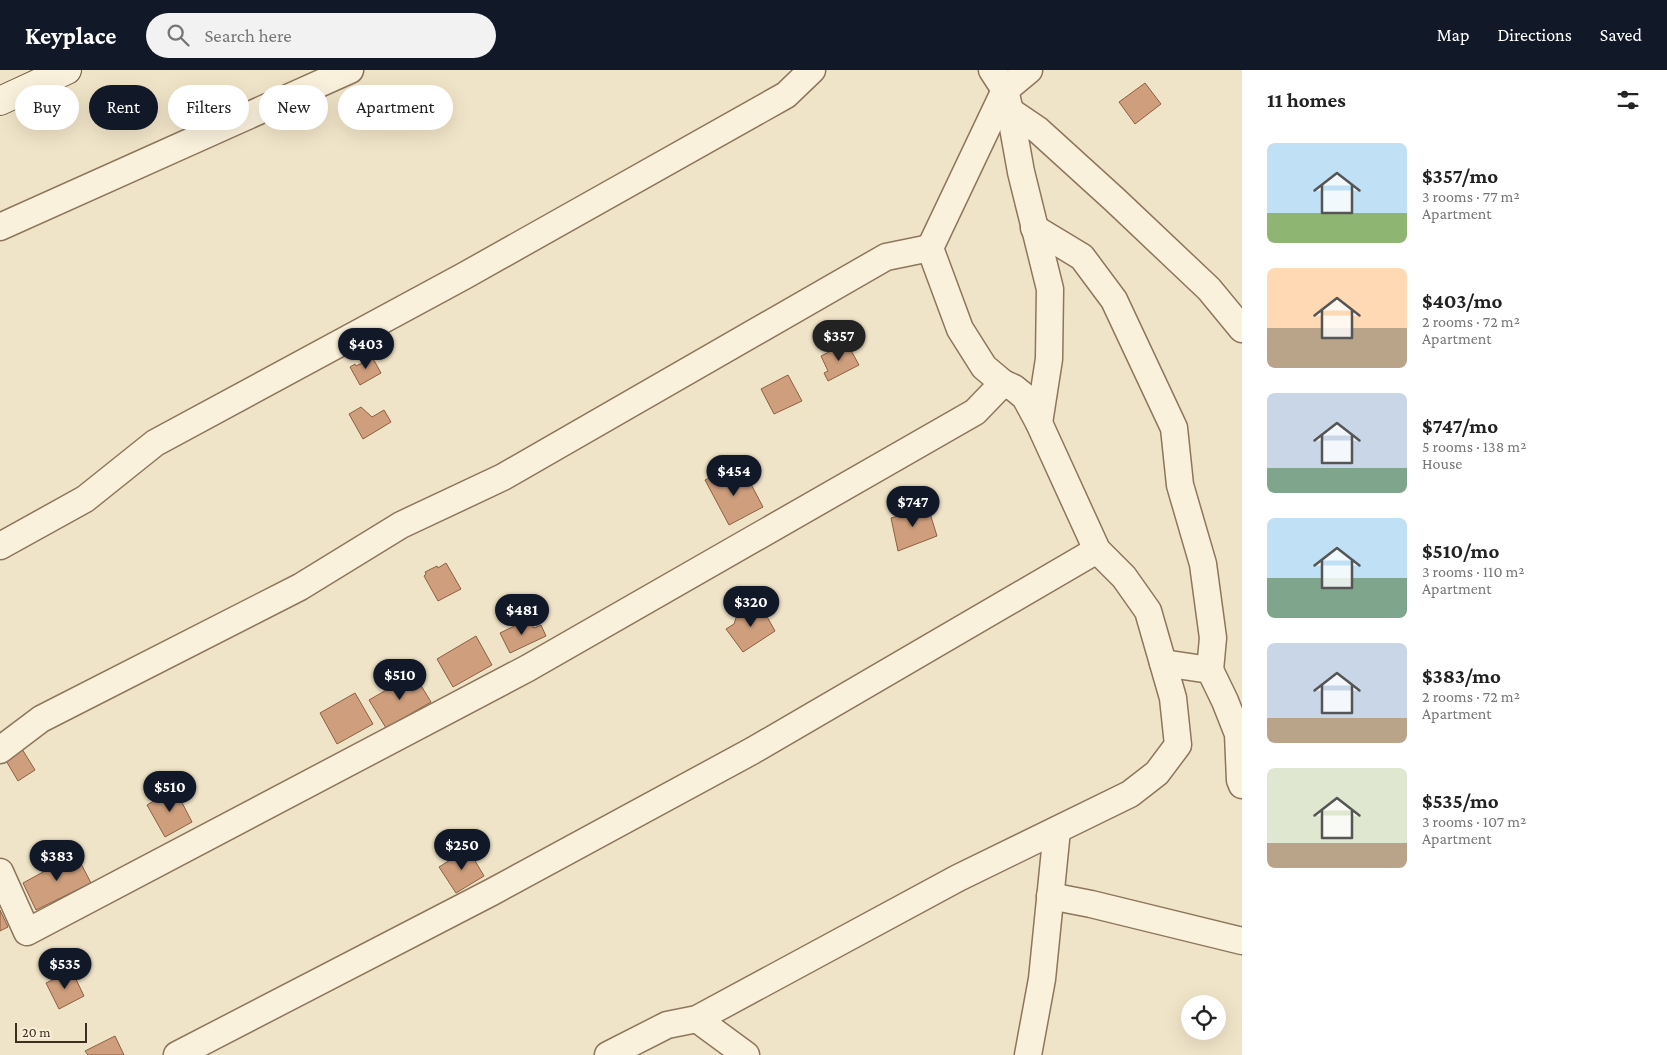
<!DOCTYPE html>
<html lang="en">
<head>
<meta charset="utf-8">
<style>
  :root { --surface:#fff; --page:#f2f2f2; --text:#222; --muted:#767676; --accent:#111827 }
  body { margin:0; font-family:"Crimson Pro",serif; background:var(--page); color:var(--text); height:100vh; display:flex; flex-direction:column; font-size:19px; white-space:nowrap }
  * { box-sizing:border-box; margin:0 }
  p { font-size:16px; color:var(--muted) }
  .icon { flex:none; width:28px; height:28px; fill:none; stroke:currentColor; stroke-width:2; stroke-linecap:round; stroke-linejoin:round }
  .map { position:relative; flex:1; overflow:hidden }
  .panel { display:flex; flex-direction:column; background:var(--surface); width:425px }
  .panel>* { flex:none }
  .banner { position:absolute; left:15px; top:15px; width:475px; height:45px; display:flex; gap:10px }
  .fabs { position:absolute; left:1181px; top:925px; display:grid; gap:10px }
  .fabs a { display:grid; place-items:center; width:45px; height:45px; border-radius:50%; background:var(--surface); box-shadow:0 5px 20px #0002; font-size:25px }
  .scale { position:absolute; left:15px; bottom:12px; width:72px; box-sizing:border-box; padding-left:5px; border:2px solid #3d2e20; border-top:0; font-size:14px; line-height:18px; white-space:nowrap; color:#3d2e20; -webkit-text-stroke:4px #f7eed8; paint-order:stroke }
  .price { position:absolute; translate:-50% -42px; padding:0 11px; border-radius:18px; background:var(--accent); color:#fff; font-size:16px; line-height:32px; filter:drop-shadow(0 1px 2px #0008) }
  .price::after { content:''; position:absolute; left:50%; top:30px; width:15px; height:11px; margin-left:-8px; background:inherit; clip-path:polygon(0 0,100% 0,50% 100%) }
  .price.active { background:#222; color:#fff }
  ul { padding:0; list-style:none }
  li { display:flex; align-items:center; gap:15px; height:125px; padding:0 25px }
  li span { display:grid; place-items:center; flex:none; width:140px; height:100px; border-radius:8px; color:#555 }
  li>.icon { margin-inline-start:auto }
  span .icon { width:60px; height:60px; fill:#fffc; stroke-width:1 }
  li b { font-size:21px }
  h2 { display:flex; justify-content:space-between; align-items:center; height:60px; padding:0 25px; font-size:21px }
  .chip { padding:0 18px; border-radius:22px; background:var(--surface); box-shadow:0 5px 20px #0002; font-size:18px; line-height:45px }
  .chip.active { background:var(--accent); color:#fff }
  header { display:flex; align-items:center; gap:30px; box-sizing:border-box; height:70px; padding:0 25px; background:var(--accent); color:#fff }
  header strong { font-size:24px }
  nav { display:flex; gap:28px; margin-inline-start:auto; font-size:18px }
  .search { width:350px; height:45px; background:var(--page); display:flex; align-items:center; gap:12px; box-sizing:border-box; padding:0 18px; border-radius:28px; color:var(--muted); font-size:19px }
  main { display:flex; flex:1; min-height:0 }
  .map>svg:first-child { display:block }
</style>
</head>
<body>
<header>
<strong>Keyplace</strong>
<div class="search"><svg class="icon" aria-label="search" viewBox="0 0 24 24"><circle cx="10" cy="10" r="6"/><path d="M15 15l6 6"/></svg>Search here</div>
<nav><a>Map</a><a>Directions</a><a>Saved</a></nav>
</header>
<main>
<div class="map">
<svg width="1242" height="985" viewBox="0 0 1242 985">
  <rect width="100%" height="100%" fill="#f0e4c8"/>
  <g fill="#cf9f7d" stroke="#8d5f41">
    <path d="M1145 13 1161 34 1135 54 1119 32Z"/>
    <path d="M847 273 859 295 828 311 824 303 828 301 821 286Z"/>
    <path d="M371 285 381 303 360 315 350 297 355 294 356 296 362 293 361 290 365 288 367 291 369 290 367 287Z"/>
    <path d="M788 305 802 331 774 344 761 319Z"/>
    <path d="M361 337 372 347 384 340 391 352 363 369 349 344Z"/>
    <path d="M744 401 763 437 729 455 705 410 719 403 725 414 728 413 727 411Z"/>
    <path d="M928 437 937 466 898 481 891 448Z"/>
    <path d="M446 493 461 519 438 531 424 506 426 504 425 502 437 496 438 498Z"/>
    <path d="M760 534 775 561 743 582 726 559 734 554 736 548Z"/>
    <path d="M529 549 534 558 541 555 546 566 510 583 500 563Z"/>
    <path d="M476 566 492 595 453 617 437 589Z"/>
    <path d="M414 604 431 632 386 658 369 630Z"/>
    <path d="M355 623 373 654 337 674 320 643Z"/>
    <path d="M22 679 35 700 18 711 5 689Z"/>
    <path d="M175 719 192 752 165 767 147 735Z"/>
    <path d="M468 779 484 806 456 823 439 797Z"/>
    <path d="M76 784 91 813 36 840 23 813Z"/>
    <path d="M0 840 8 857 0 861Z"/>
    <path d="M72 901 84 926 59 939 46 913Z"/>
    <path d="M115 966 124 985H88L85 981Z"/>
  </g>
  <g fill="none" stroke-linecap="round" stroke-linejoin="round">
    <g stroke="#8d765c" stroke-width="29">
      <g id="street">
        <path d="M992 0 1005 20 1010 41 1021 102 1050 219 1049 289 1039 353"/>
        <path d="M1010 41 1038 60 1115 130 1209 219 1242 259"/>
        <path d="M0 157 350 0"/>
        <path d="M1034 158 1082 187 1114 230 1174 358 1180 415 1203 494 1213 568 1210 600"/>
        <path d="M0 476 85 429 155 373 464 206 786 25 812 0"/>
        <path d="M1163 593 1210 600 1225 631 1238 664 1240 710 1242 715"/>
        <path d="M0 680 41 649 300 517 401 455 503 407 886 187 930 178"/>
        <path d="M0 802 27 862 528 598 975 342 1003 313"/>
        <path d="M1050 826 1091 834 1242 871"/>
        <path d="M697 949 746 985"/>
        <path d="M177 985 492 822 752 681 1097 480"/>
        <path d="M608 985 667 955 697 949 958 808 1130 724 1157 703 1178 675 1173 628 1148 541 1124 507 1097 480 1039 353 1025 327 1014 318 1003 313 984 297 960 259 930 178 1005 20 1029 0"/>
        <path d="M1028 985 1042 909 1057 760"/>
      </g>
    </g>
    <g stroke="#6f573f" stroke-width="30">
      <path id="secondary" d="M0 31 67 0"/>
    </g>
    <use href="#street" stroke="#faf1dc" stroke-width="26"/>
    <use href="#secondary" stroke="#faf1dc" stroke-width="28"/>
  </g>
</svg>
<div class="fabs">
<a><svg class="icon" aria-label="locate" viewBox="0 0 24 24"><circle cx="12" cy="12" r="6"/><path d="M12 2v4M12 18v4M2 12h4M18 12h4"/></svg></a>
</div>
<div class="scale">20 m</div>
<b class="price active" style="left:839px;top:292px">$357</b>
<b class="price" style="left:366px;top:300px">$403</b>
<b class="price" style="left:734px;top:427px">$454</b>
<b class="price" style="left:913px;top:458px">$747</b>
<b class="price" style="left:751px;top:558px">$320</b>
<b class="price" style="left:522px;top:566px">$481</b>
<b class="price" style="left:400px;top:631px">$510</b>
<b class="price" style="left:170px;top:743px">$510</b>
<b class="price" style="left:462px;top:801px">$250</b>
<b class="price" style="left:57px;top:812px">$383</b>
<b class="price" style="left:65px;top:920px">$535</b>
<div class="banner">
<a class="chip">Buy</a>
<a class="chip active">Rent</a>
<a class="chip">Filters</a>
<a class="chip">New</a>
<a class="chip">Apartment</a>
</div>
</div>
<section class="panel">
<h2>11 homes<svg class="icon" aria-label="filters" viewBox="0 0 24 24"><path d="M4 7h16M4 17h16"/><circle cx="9" cy="7" r="2"/><circle cx="15" cy="17" r="2"/></svg></h2>
<ul>
<li><span style="background:linear-gradient(#bfe0f5 70%,#8fb573 0)"><svg class="icon" aria-label="home" viewBox="0 0 24 24"><path d="M3 11l9-7 9 7M6 9v11h12V9"/></svg></span><div><b>$357/mo</b><p>3 rooms · 77 m²</p><p>Apartment</p></div></li>
<li><span style="background:linear-gradient(#ffd9b3 60%,#b9a48a 0)"><svg class="icon" aria-label="home" viewBox="0 0 24 24"><path d="M3 11l9-7 9 7M6 9v11h12V9"/></svg></span><div><b>$403/mo</b><p>2 rooms · 72 m²</p><p>Apartment</p></div></li>
<li><span style="background:linear-gradient(#c9d6e8 75%,#7fa58c 0)"><svg class="icon" aria-label="home" viewBox="0 0 24 24"><path d="M3 11l9-7 9 7M6 9v11h12V9"/></svg></span><div><b>$747/mo</b><p>5 rooms · 138 m²</p><p>House</p></div></li>
<li><span style="background:linear-gradient(#bfe0f5 60%,#7fa58c 0)"><svg class="icon" aria-label="home" viewBox="0 0 24 24"><path d="M3 11l9-7 9 7M6 9v11h12V9"/></svg></span><div><b>$510/mo</b><p>3 rooms · 110 m²</p><p>Apartment</p></div></li>
<li><span style="background:linear-gradient(#c9d6e8 75%,#b9a48a 0)"><svg class="icon" aria-label="home" viewBox="0 0 24 24"><path d="M3 11l9-7 9 7M6 9v11h12V9"/></svg></span><div><b>$383/mo</b><p>2 rooms · 72 m²</p><p>Apartment</p></div></li>
<li><span style="background:linear-gradient(#dfe7d0 75%,#b9a48a 0)"><svg class="icon" aria-label="home" viewBox="0 0 24 24"><path d="M3 11l9-7 9 7M6 9v11h12V9"/></svg></span><div><b>$535/mo</b><p>3 rooms · 107 m²</p><p>Apartment</p></div></li>
</ul>
</section>
</main>
</body>
</html>
